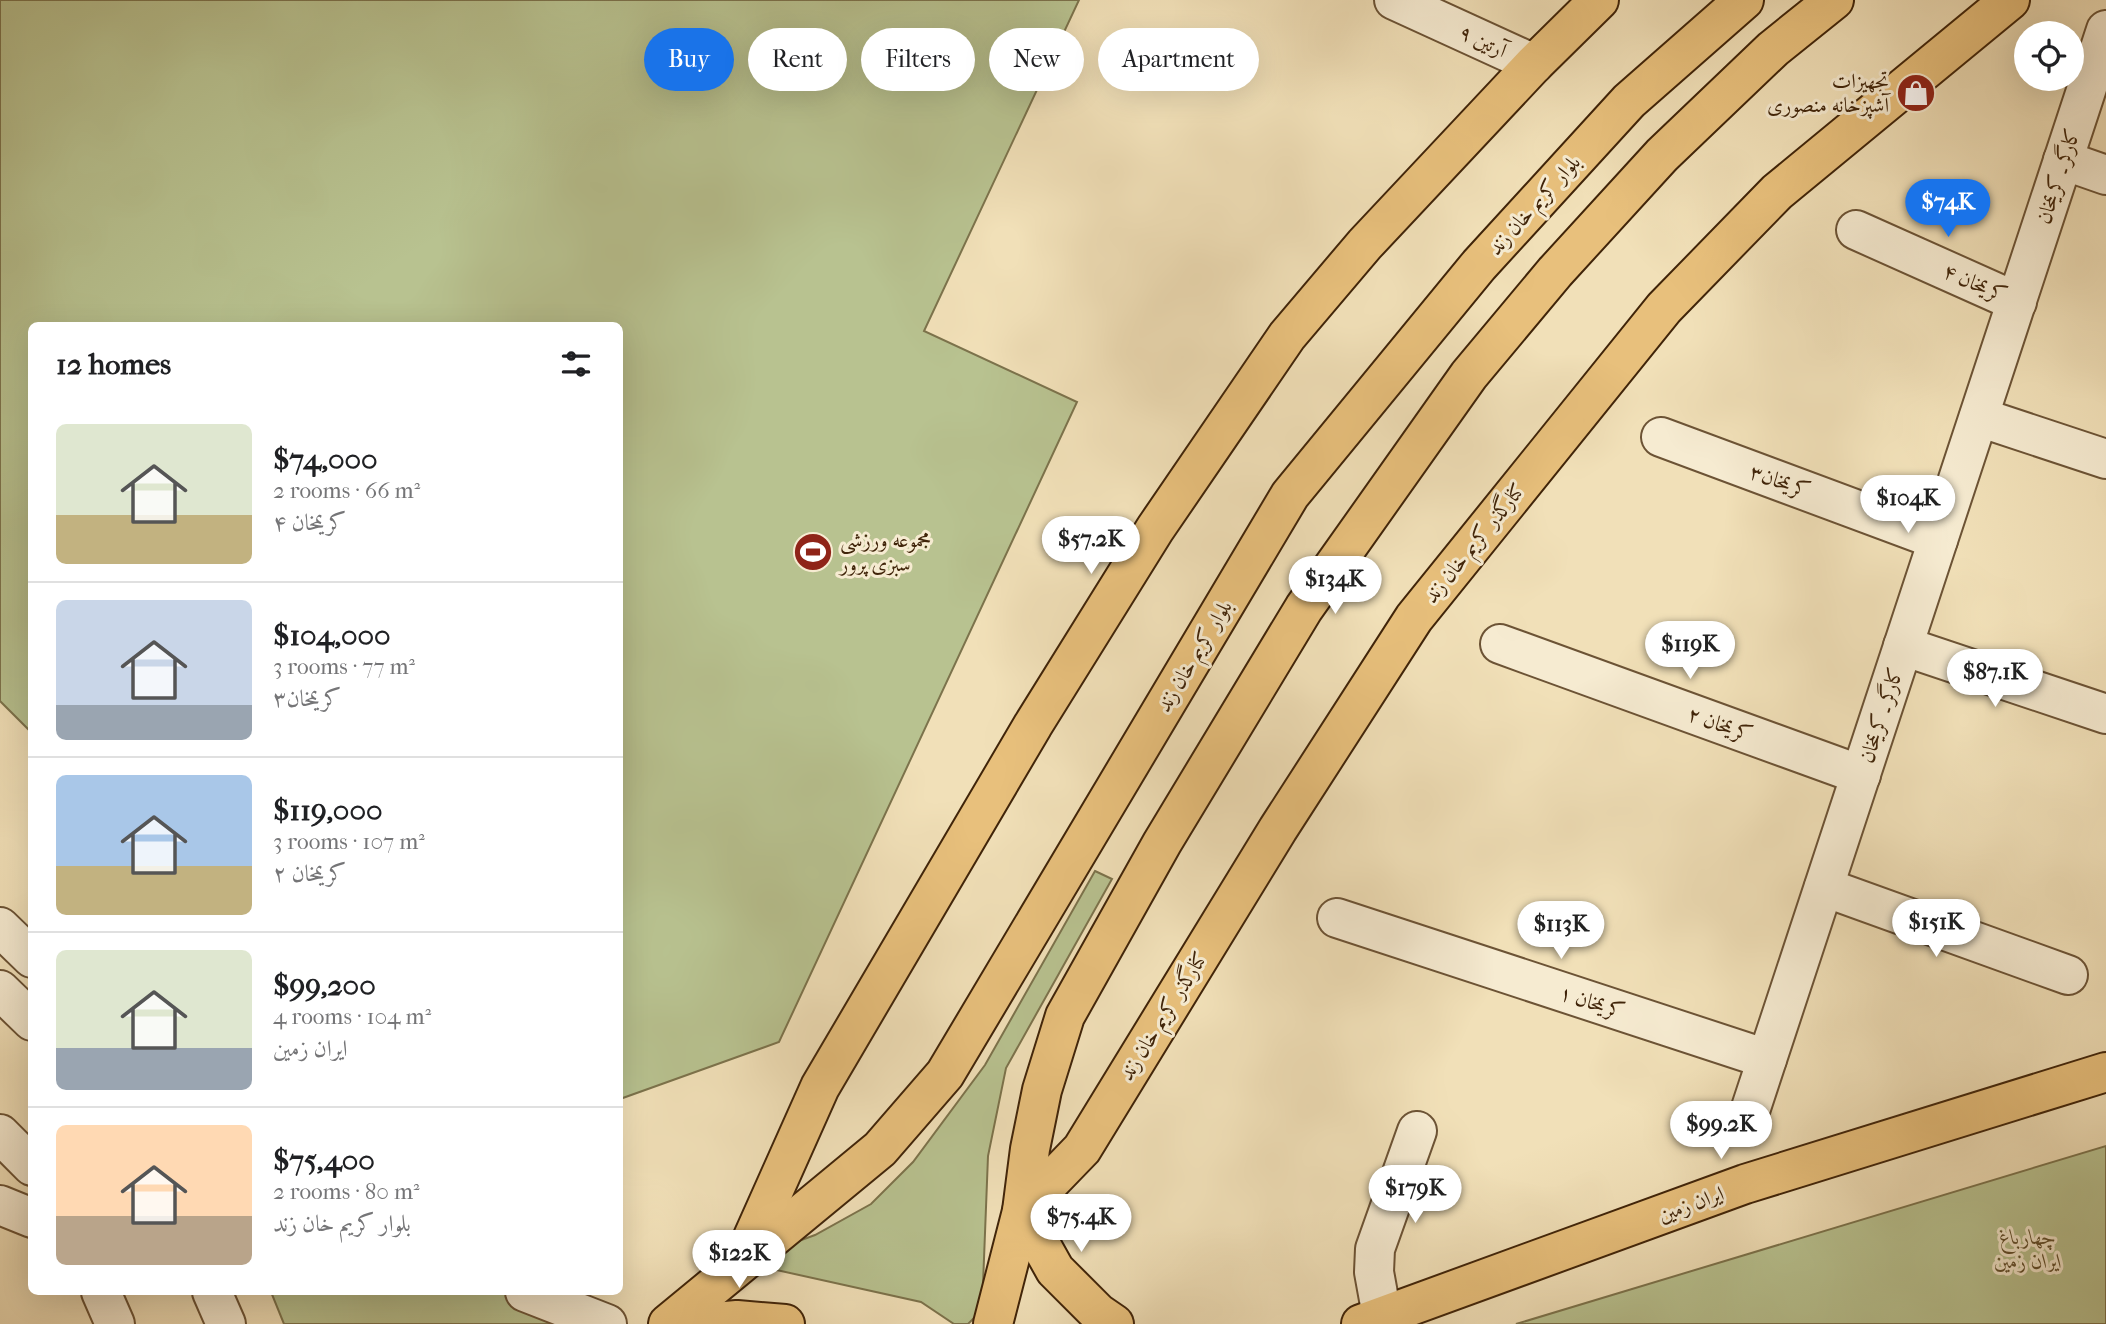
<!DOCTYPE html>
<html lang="en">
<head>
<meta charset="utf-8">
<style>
  :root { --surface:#fff; --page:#f2f2f2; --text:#202124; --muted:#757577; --line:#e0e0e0; --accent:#1a73e8 }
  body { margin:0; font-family:"IM FELL French Canon",Amiri,serif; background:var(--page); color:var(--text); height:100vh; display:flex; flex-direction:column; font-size:26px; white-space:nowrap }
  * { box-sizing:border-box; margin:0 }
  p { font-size:23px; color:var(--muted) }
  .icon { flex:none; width:38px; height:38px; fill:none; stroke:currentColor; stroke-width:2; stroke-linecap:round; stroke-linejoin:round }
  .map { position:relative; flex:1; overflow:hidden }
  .side { position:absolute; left:28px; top:322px; width:595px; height:973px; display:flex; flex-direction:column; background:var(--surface); border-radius:10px; box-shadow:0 7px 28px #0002 }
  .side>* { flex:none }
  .banner { position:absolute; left:644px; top:28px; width:665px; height:63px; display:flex; gap:14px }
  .tools { position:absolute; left:2014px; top:21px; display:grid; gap:14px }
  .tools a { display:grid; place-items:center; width:70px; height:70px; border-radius:50%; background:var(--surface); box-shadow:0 7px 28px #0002; font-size:35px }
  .price { position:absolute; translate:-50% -60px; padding:0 16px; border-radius:24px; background:#fff; color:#222; font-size:23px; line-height:46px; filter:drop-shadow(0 2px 4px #0008) }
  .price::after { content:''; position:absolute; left:50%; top:42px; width:21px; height:16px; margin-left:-10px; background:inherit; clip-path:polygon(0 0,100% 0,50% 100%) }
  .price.on { background:var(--accent); color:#fff }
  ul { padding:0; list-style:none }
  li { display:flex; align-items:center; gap:21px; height:175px; padding:0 28px }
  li+li { border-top:2px solid var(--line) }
  li span { display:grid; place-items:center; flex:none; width:196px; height:140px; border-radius:10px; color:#555 }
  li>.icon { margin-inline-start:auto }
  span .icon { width:84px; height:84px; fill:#fffc; stroke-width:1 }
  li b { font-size:30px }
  h2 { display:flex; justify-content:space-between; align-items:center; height:84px; padding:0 28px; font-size:30px }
  .tag { padding:0 24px; border-radius:32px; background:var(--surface); box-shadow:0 7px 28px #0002; font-size:24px; line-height:63px }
  .tag.on { background:var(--accent); color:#fff }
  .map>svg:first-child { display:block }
</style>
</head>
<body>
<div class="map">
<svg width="2106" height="1324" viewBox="0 0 2106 1324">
  <rect width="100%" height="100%" fill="#f1e0b8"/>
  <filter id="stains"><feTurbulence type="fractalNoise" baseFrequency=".00286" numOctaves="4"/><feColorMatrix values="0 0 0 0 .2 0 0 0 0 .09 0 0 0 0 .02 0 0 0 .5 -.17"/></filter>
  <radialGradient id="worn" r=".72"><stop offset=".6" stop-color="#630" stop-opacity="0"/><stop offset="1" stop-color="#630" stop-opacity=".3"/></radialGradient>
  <g fill="#b8c290" stroke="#7c734c" stroke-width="2">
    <path d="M0 0H1079L924 331 1077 402 779 1042 620 1099V326H32L31 732 0 701Z"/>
    <path d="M1095 871 1112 879 1006 1068 988 1156 982 1310 968 1324H954L921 1302 772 1269 785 1246 815 1235 871 1204 913 1162 985 1065Z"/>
    <path d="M2106 1146V1324H1516Z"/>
    <path d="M271 1292H582L592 1316 582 1324H284Z"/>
  </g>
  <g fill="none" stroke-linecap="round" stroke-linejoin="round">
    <g stroke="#6c5335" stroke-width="42">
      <g id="minor">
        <path d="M1394 0 1534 64"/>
        <path d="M2063 160 2106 175"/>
        <path d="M1856 230 2017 302"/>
        <path d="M1979 417 2106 459"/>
        <path d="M1661 437 1938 540"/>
        <path d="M1500 644 1861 775"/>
        <path d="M1903 646 2106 714"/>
        <path d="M1824 887 2068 975"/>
        <path d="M1337 918 1767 1059"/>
        <path d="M0 927 32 958"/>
        <path d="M0 990 32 1021"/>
        <path d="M1747 1120 2106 30"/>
        <path d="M0 1134 32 1166"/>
        <path d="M0 1205 32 1218"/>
        <path d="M101 1292 115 1324"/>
        <path d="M212 1292 226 1324"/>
        <path d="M525 1292 607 1324"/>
        <path d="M1382 1316 1374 1272 1375 1249 1417 1131"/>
      </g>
    </g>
    <g stroke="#402409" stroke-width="42">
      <g id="major">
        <path d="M745 1255 820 1087 1033 725 1155 529 1287 336 1365 244 1534 64 1599 0"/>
        <path d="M668 1324 880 1149 945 1074 1290 495 1479 265 1629 101 1744 0"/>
        <path d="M695 1324 737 1320 785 1324"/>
        <path d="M993 1324 1022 1211 1030 1149 1042 1090 1065 1016 1162 843 1304 608 1469 375 1555 272 1662 155 1773 49 1834 0"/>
        <path d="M1114 1324 1098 1313 1055 1270 1022 1211 1082 1149 1278 829 1414 618 1664 308 1777 192 2010 0"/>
        <path d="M1361 1324 1745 1184 2106 1072"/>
      </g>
    </g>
    <use href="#minor" stroke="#f6ebd1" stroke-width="38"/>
    <use href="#major" stroke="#e8c07c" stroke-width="38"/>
  </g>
  <defs>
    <g id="shop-disc" transform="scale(2.0125)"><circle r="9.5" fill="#8f2418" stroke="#f6ebd1"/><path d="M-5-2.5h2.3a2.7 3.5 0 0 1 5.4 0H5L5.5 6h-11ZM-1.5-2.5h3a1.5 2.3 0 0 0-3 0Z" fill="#fff"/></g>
    <g id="stadium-disc" transform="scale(2.0125)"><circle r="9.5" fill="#8f2418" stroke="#f6ebd1"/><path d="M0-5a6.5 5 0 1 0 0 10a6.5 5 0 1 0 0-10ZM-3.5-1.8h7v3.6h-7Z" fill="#fff"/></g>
  </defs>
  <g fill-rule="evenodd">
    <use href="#shop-disc" x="1916" y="93"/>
    <use href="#stadium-disc" x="813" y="552"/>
  </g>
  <g text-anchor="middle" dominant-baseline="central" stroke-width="6" stroke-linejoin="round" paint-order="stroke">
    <g font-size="21" fill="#402409" stroke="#f6ebd1">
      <text transform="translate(1483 41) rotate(25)">آرتین ۹</text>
      <text transform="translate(2058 176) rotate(-72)">کارگر ـ کریمخان</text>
      <text transform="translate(1534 205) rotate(-48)">بلوار کریم خان زند</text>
      <text transform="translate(1975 283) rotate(24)">کریمخان ۴</text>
      <text transform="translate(1780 481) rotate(20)">کریمخان۳</text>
      <text transform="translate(1474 543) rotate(-51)">کنارگذر کریم خان زند</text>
      <text transform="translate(1194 656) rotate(-59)">بلوار کریم خان زند</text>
      <text transform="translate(1881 715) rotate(-72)">کارگر ـ کریمخان</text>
      <text transform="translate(1720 724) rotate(20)">کریمخان ۲</text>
      <text transform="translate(1592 1002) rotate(18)">کریمخان ۱</text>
      <text transform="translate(1163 1016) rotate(-58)">کنارگذر کریم خان زند</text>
      <text transform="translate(1691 1204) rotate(-20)">ایران زمین</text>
    </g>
    <g font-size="21" fill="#402409" stroke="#f6ebd1" text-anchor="end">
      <text x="1889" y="81">تجهیزات<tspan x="1889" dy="24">آشپزخانه منصوری</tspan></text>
      <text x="840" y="540" text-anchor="start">مجموعه ورزشی<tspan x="840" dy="24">سبزی پرور</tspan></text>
    </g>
    <g font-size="21" font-style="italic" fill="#5e4c2b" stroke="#f6ebd1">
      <text x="2028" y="1237">چهارباغ<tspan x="2028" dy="24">ایران زمین</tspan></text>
    </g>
  </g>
  <rect width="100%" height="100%" filter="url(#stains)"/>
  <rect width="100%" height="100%" fill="url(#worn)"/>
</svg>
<div class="tools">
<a><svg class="icon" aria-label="locate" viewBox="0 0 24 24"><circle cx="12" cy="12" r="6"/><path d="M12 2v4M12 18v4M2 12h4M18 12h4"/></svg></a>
</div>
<b class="price on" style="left:1948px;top:239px">$74K</b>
<b class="price" style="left:1908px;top:535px">$104K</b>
<b class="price" style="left:1091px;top:576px">$57.2K</b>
<b class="price" style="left:1335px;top:616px">$134K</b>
<b class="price" style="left:1690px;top:681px">$119K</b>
<b class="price" style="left:1995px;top:709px">$87.1K</b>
<b class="price" style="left:1936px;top:959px">$151K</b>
<b class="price" style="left:1561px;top:961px">$113K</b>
<b class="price" style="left:1721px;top:1161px">$99.2K</b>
<b class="price" style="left:1415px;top:1225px">$179K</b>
<b class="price" style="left:1081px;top:1254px">$75.4K</b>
<b class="price" style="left:739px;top:1290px">$122K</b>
<div class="banner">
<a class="tag on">Buy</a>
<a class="tag">Rent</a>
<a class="tag">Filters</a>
<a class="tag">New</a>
<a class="tag">Apartment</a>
</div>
<section class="side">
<h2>12 homes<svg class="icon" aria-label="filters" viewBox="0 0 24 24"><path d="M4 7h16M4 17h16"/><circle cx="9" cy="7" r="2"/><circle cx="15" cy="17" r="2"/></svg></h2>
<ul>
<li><span style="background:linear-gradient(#dfe7d0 65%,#c2b280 0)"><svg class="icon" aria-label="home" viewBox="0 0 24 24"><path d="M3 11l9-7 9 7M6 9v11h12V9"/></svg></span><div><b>$74,000</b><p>2 rooms · 66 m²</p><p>کریمخان ۴</p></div></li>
<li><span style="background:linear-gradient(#c9d6e8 75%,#9aa5b1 0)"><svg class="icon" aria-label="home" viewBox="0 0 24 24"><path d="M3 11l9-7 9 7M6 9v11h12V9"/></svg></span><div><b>$104,000</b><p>3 rooms · 77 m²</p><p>کریمخان۳</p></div></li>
<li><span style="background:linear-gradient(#a9c7e8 65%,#c2b280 0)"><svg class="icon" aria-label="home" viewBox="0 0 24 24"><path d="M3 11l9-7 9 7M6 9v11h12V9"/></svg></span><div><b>$119,000</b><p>3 rooms · 107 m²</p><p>کریمخان ۲</p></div></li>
<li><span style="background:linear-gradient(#dfe7d0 70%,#9aa5b1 0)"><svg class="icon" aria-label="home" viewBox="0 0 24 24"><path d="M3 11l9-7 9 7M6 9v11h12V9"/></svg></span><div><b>$99,200</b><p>4 rooms · 104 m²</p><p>ایران زمین</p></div></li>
<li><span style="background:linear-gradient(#ffd9b3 65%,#b9a48a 0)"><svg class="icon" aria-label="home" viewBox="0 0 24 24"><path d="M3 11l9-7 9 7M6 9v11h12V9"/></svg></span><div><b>$75,400</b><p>2 rooms · 80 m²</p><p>بلوار کریم خان زند</p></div></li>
</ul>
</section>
</div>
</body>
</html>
